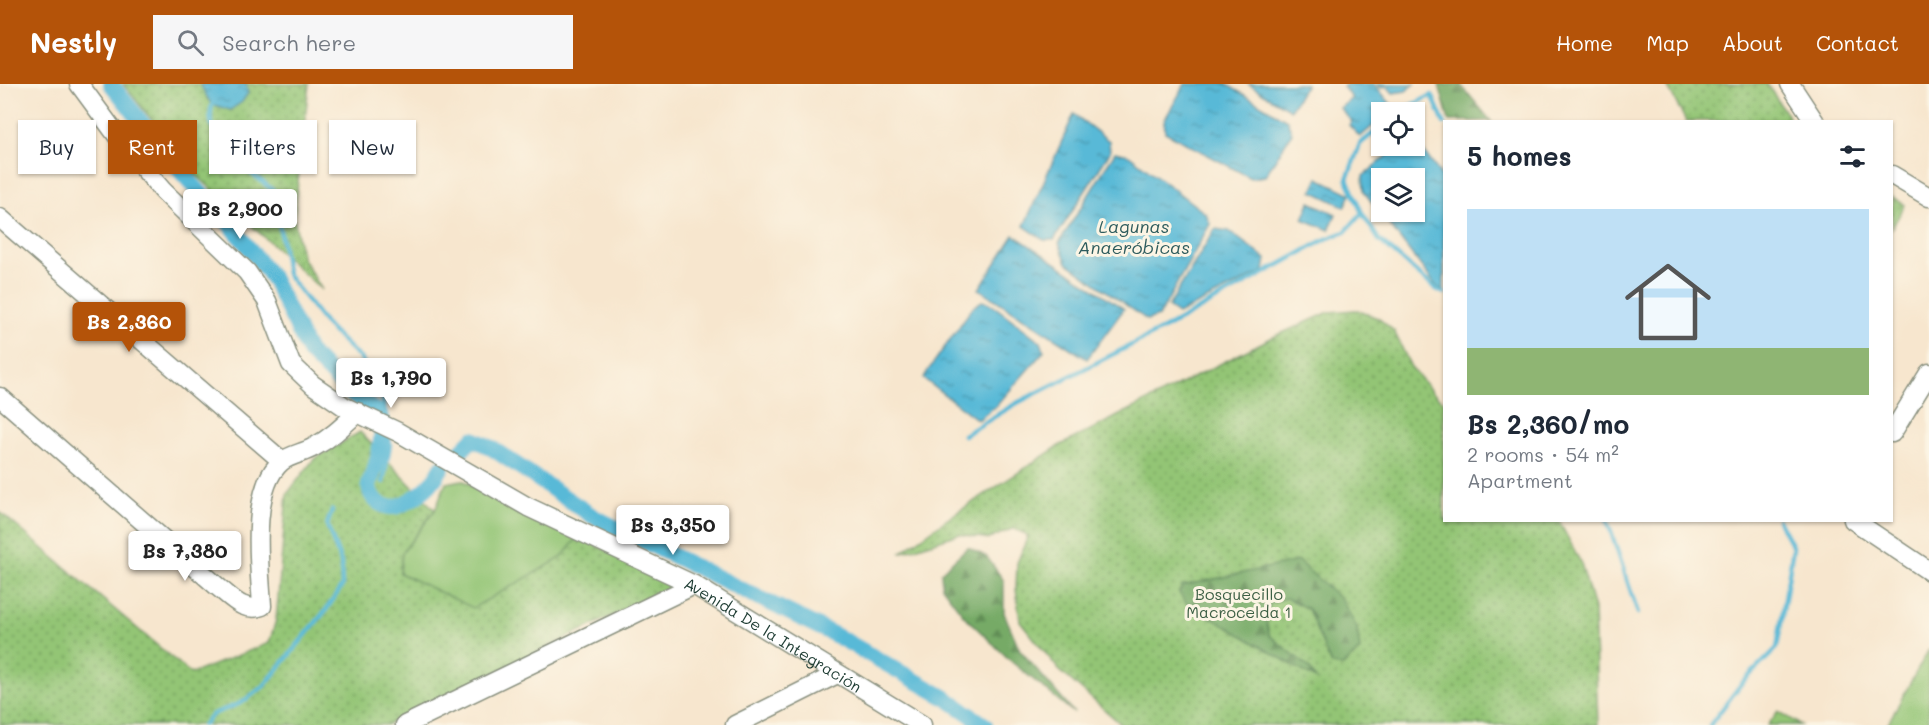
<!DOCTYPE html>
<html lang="en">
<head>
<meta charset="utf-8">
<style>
  :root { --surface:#fff; --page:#f6f6f7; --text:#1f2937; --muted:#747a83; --accent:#b45309 }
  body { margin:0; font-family:Mali,sans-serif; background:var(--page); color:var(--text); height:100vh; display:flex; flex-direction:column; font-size:22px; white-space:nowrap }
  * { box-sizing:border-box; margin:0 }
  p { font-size:20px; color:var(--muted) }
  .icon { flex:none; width:33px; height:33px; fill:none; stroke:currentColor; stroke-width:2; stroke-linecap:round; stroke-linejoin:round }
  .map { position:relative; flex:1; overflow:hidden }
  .panel { position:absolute; left:1443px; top:36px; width:450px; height:402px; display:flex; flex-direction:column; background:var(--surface); border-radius:0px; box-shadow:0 2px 4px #0004 }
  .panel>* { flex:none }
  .guide { position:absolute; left:18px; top:36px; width:570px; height:54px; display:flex; gap:12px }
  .fabs { position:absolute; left:1371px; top:18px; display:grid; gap:12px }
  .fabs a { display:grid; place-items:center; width:54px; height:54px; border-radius:0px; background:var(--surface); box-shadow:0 2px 4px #0004; font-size:30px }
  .price { position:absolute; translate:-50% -51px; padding:0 14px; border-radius:6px; background:#fff; color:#222; font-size:20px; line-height:39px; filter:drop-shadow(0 2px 3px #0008) }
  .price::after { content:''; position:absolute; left:50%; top:36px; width:18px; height:14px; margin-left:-9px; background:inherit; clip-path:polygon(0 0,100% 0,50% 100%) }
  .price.selected { background:var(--accent); color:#fff }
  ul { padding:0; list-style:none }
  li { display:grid; align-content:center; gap:12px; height:318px; padding:0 24px }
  li span { display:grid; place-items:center; height:186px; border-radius:0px; color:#555 }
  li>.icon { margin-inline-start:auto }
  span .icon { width:108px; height:108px; fill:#fffc; stroke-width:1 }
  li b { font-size:26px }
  h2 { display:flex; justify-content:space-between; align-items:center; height:72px; padding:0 24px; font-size:26px }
  .pill { padding:0 21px; border-radius:0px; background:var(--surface); box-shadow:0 2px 4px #0004; font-size:21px; line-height:54px }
  .pill.selected { background:var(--accent); color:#fff }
  header { display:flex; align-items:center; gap:36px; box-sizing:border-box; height:84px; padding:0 30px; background:var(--accent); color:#fff }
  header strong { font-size:28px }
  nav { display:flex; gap:33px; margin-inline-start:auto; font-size:21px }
  .search { width:420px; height:54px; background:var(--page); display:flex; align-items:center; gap:15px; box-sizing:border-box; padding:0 21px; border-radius:0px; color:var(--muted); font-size:22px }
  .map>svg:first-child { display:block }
</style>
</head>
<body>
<header>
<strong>Nestly</strong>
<div class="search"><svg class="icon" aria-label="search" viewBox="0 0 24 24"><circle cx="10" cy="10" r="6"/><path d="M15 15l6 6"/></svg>Search here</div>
<nav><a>Home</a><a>Map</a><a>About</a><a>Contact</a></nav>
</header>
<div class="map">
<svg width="1929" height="641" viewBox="0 0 1929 641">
  <defs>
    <pattern id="grass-dots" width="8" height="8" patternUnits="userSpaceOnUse" patternTransform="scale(1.5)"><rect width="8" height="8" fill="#93c575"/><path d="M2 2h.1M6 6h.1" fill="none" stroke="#77a161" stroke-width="1.8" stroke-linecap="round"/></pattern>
    <pattern id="forest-firs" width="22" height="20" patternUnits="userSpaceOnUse" patternTransform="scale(1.5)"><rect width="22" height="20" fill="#76aa66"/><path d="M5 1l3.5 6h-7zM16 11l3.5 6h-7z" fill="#608c55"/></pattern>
    <pattern id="water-ripples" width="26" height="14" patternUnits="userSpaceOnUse" patternTransform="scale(1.5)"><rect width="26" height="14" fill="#59b9d7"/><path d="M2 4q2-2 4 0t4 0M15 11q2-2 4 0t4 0" fill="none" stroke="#4998af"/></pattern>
  </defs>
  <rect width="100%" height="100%" fill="#fcf5e5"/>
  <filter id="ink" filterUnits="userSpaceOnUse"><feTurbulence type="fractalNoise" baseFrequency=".0167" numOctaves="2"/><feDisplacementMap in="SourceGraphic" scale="12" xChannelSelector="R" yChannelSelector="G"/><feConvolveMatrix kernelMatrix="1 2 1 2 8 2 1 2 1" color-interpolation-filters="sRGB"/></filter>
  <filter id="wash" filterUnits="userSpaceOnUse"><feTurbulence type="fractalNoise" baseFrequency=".008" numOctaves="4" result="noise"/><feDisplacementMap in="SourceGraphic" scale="24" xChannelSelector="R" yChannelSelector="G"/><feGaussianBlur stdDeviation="1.35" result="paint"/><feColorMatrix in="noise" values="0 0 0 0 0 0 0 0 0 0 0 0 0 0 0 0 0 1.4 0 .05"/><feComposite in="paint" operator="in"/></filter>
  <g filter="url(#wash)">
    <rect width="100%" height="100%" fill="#f7e6ce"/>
    <g fill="url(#grass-dots)" stroke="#598154" stroke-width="1.5">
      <path d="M123 0H309L294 134 302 173 322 206 194 89Z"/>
      <path d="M1666 0H1767L1791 37H1686Z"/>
      <path d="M1892 113 1905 121 1892 144Z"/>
      <path d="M1356 226 1378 234 1394 247 1411 283 1431 307 1444 318V436L1559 437 1581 479 1594 525 1598 641H1122L1059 586 1020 537 1016 505 1017 479 1028 452 1014 444 989 455 959 450 900 469 953 431 1059 362 1271 254 1329 228Z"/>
      <path d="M360 348 435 426 402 469 400 489 473 523 578 453 678 500 386 641H0V428L191 590 269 559 276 536 287 410 314 375Z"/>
    </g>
    <g fill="url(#forest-firs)" stroke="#4a744d" stroke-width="1.5">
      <path d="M1460 0 1491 37H1449L1439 1Z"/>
      <path d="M968 463 987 473 1004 497V529L1020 566 1074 629 1013 579 964 532 942 503 941 488Z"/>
      <path d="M1298 477 1342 516 1357 544 1360 566 1343 582 1331 581 1308 525 1286 514 1271 519 1265 531 1269 551 1309 583 1316 595 1186 519 1179 509 1182 502Z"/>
    </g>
    <g fill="#93c575" stroke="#598154" stroke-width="1.5">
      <path d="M462 396 537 436 578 453 561 474 473 524 400 489 402 469 435 426 446 399Z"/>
      <path d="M1929 565V641H1887Z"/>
      <path d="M1778 627 1801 641H1768Z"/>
    </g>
    <g fill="url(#water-ripples)" stroke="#3c7b86" stroke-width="1.5" fill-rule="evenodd">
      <path d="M200 0H246L248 9 242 18 230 26 211 20Z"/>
      <path d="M1185 0H1226L1287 36 1292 49 1265 92 1251 94 1165 48 1164 37Z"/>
      <path d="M1248 0H1306L1290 26Z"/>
      <path d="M1347 0H1374L1394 24 1389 28H1382L1381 35 1360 53 1349 41 1352 38 1340 24 1352 14 1343 3Z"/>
      <path d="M1378 0H1415L1406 7 1393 9 1387 2 1381 4Z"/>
      <path d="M1074 30 1109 57 1110 68 1054 156H1044L1024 142Z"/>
      <path d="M1415 56 1444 95V206L1437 203 1364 108 1363 92 1399 62H1414ZM1382 94H1414V128H1382Z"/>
      <path d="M1115 68 1129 71 1206 130 1210 140 1159 232 1147 236 1067 179 1059 159Z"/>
      <path d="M1318 94 1351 110 1345 123 1312 107Z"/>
      <path d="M1310 118 1336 130 1329 146 1303 135Z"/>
      <path d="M1215 145 1229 147 1266 175 1264 187 1178 230 1168 223Z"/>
      <path d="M1014 151 1124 225 1087 275 979 205Z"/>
      <path d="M982 217 990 219 1041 258 1044 267 997 321 978 336 924 295 927 288 973 223Z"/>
    </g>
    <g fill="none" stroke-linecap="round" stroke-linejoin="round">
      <g stroke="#59b9d7" stroke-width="4.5">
        <path d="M214 17C196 51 252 90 274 107L287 190 326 241 361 275 379 300 387 336"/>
        <path d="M1399 28 1432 11 1444 39"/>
        <path d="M1362 129 1379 156 1436 205 1444 209"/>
        <path d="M964 351 1017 319 1165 244 1326 155 1345 148 1362 129 1347 95 1360 60 1382 42"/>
        <path d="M383 398 390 361 389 350"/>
        <path d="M1607 436 1638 529"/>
        <path d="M203 641 213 630 241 619 264 602 326 526 342 502 341 478 327 441 332 426"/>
        <path d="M1710 641 1741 600 1777 564 1793 464 1778 436"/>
      </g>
      <g stroke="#59b9d7" stroke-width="16">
        <path d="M111 0 182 89 234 145 273 195 309 268 350 309 380 329C384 346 380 367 375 384 374 389 369 396 369 401 370 419 389 428 403 420 422 410 432 402 442 383"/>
        <path d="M460 368 473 355 490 363 594 433 837 552 946 614 985 641"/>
      </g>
    </g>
  </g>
  <g filter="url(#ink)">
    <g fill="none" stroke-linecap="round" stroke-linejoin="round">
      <g stroke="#8b9281" stroke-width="21">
        <g id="minor">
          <path id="s1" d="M79 0 127 65 163 107 247 188 267 217 291 280 313 301 345 323 398 348 528 423 694 501 922 641"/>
          <path d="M1790 0 1815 38"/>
          <path d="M1892 91 1929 113"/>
          <path d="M0 134 282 377"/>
          <path d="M0 313 218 503C232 514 244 529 262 522 260 485 249 406 281 378 289 371 304 369 314 363 331 354 344 341 358 328"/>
          <path d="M1892 349 1929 289"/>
          <path d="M1853 436 1929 487"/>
          <path d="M405 641 694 501"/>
          <path d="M735 641 837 590"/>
        </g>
      </g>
      <use href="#minor" stroke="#fff" stroke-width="18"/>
    </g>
  </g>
  <g text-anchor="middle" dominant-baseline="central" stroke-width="6" stroke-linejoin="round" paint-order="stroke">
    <g font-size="16" fill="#3c5f44" stroke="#fcf5e5">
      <text x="1239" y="509">Bosquecillo<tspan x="1239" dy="18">Macrocelda 1</tspan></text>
    </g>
    <g font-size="16" fill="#1f3d34" stroke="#fcf5e5">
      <text stroke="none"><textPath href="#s1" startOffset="910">Avenida De la Integración</textPath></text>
    </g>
    <g font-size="18" font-style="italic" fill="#2e5c5d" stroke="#fcf5e5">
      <text x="1134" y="142">Lagunas<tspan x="1134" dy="21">Anaeróbicas</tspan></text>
    </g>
  </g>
</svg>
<div class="fabs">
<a><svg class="icon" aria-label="locate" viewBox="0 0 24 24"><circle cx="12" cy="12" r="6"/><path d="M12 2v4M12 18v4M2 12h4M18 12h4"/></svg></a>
<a><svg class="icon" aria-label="layers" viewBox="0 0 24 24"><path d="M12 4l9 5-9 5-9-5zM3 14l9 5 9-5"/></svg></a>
</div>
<b class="price" style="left:240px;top:156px">Bs 2,900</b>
<b class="price selected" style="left:129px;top:269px">Bs 2,360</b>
<b class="price" style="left:391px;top:325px">Bs 1,790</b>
<b class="price" style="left:673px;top:472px">Bs 3,350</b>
<b class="price" style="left:185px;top:498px">Bs 7,380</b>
<div class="guide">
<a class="pill">Buy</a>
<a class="pill selected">Rent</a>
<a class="pill">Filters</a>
<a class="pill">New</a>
</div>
<section class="panel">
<h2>5 homes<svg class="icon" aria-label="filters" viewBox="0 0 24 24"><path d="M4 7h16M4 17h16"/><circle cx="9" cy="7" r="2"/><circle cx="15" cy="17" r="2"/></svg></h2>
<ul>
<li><span style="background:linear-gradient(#bfe0f5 75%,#8fb573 0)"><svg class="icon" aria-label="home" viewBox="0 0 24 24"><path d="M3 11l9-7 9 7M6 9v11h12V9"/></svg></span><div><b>Bs 2,360/mo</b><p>2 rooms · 54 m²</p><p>Apartment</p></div></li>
</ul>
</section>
</div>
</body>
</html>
